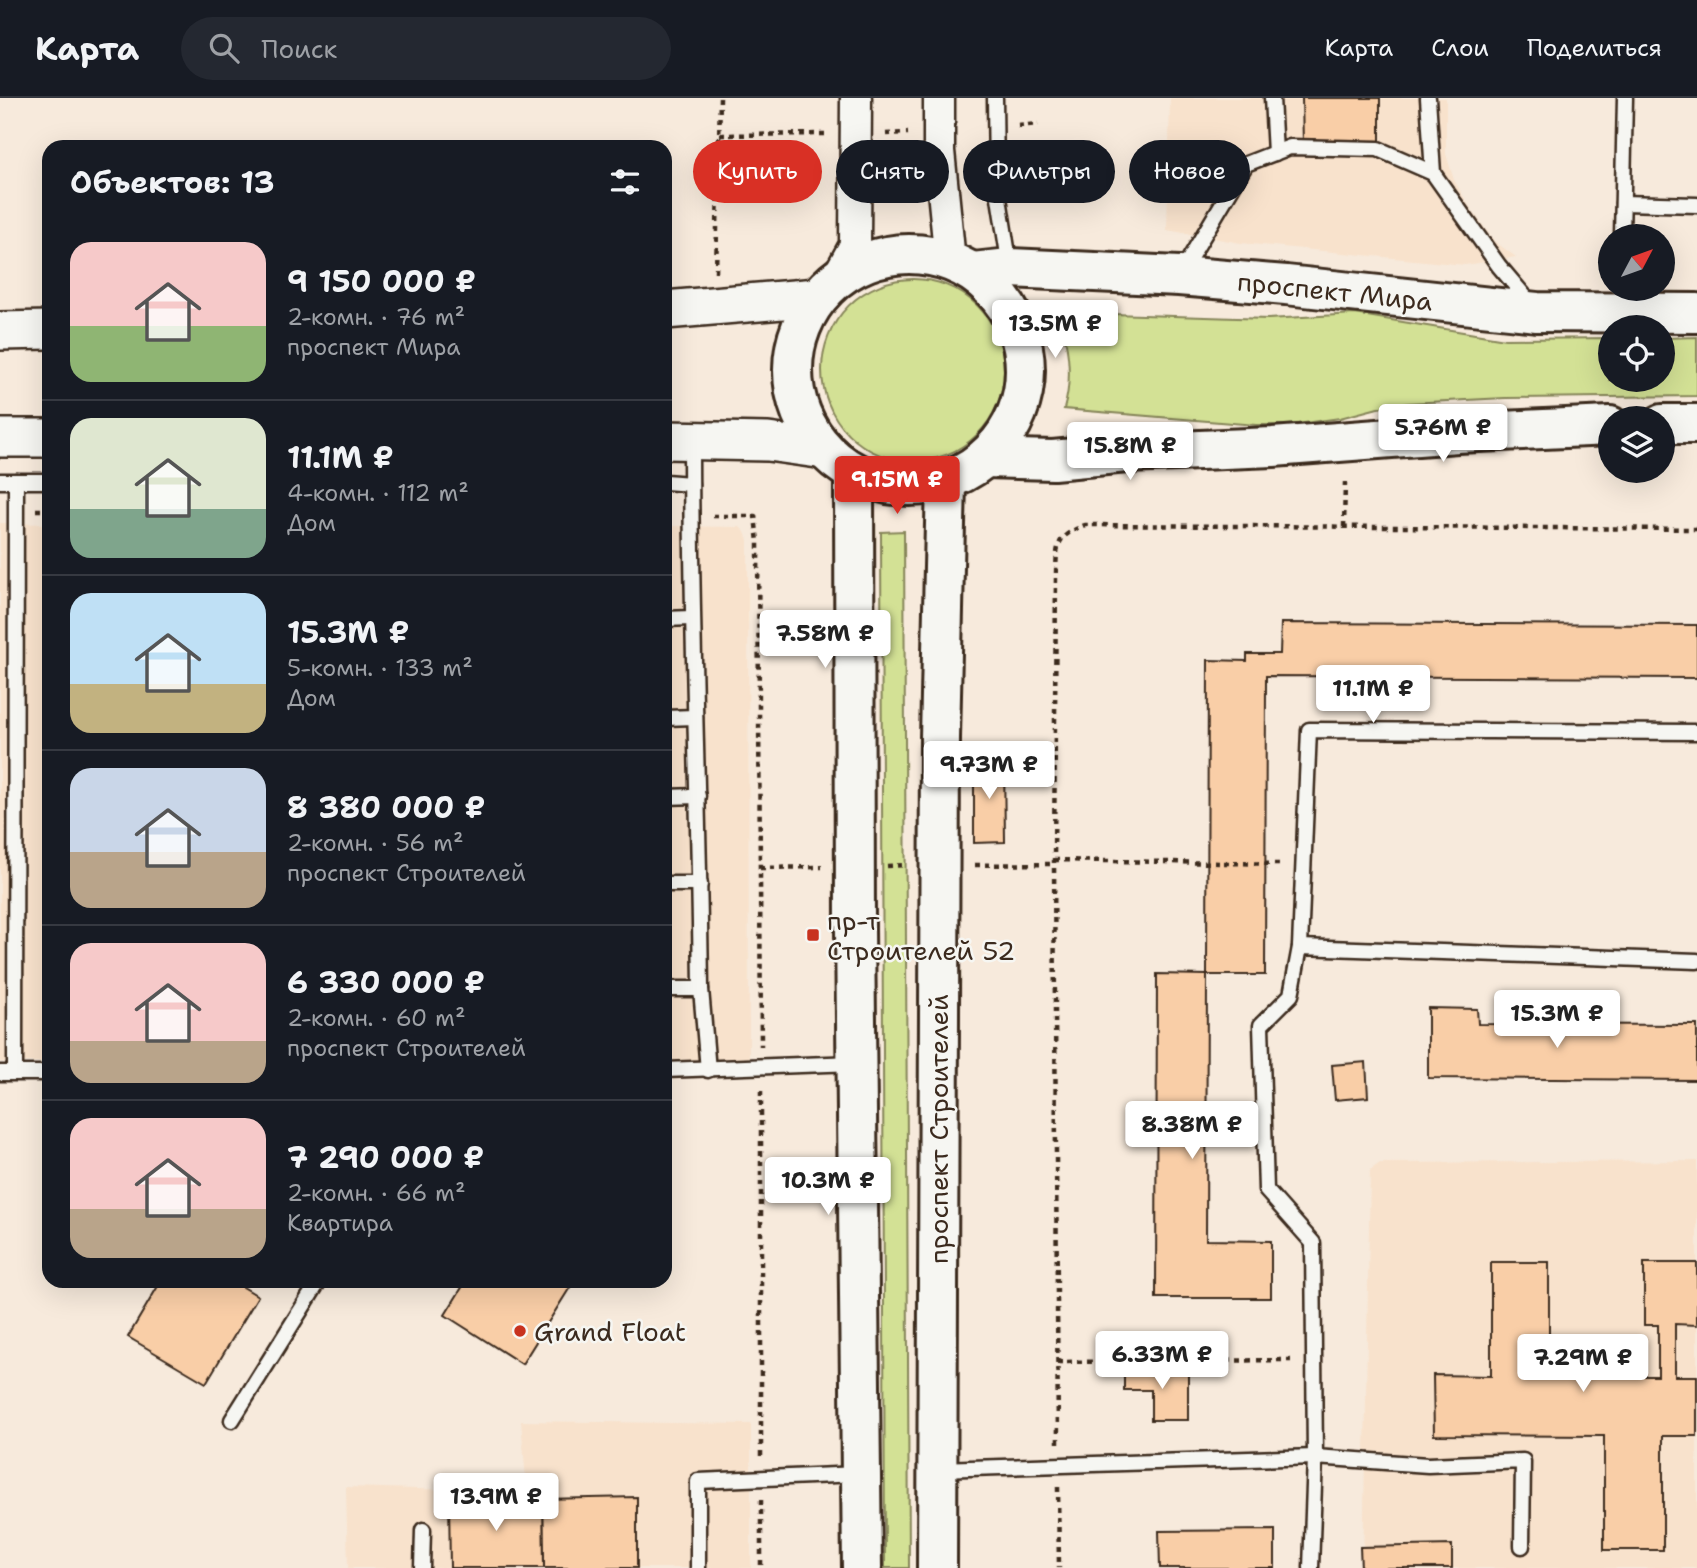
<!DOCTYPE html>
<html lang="ru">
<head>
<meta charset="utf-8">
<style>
  :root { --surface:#171b24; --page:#242831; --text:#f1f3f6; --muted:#9ea1a6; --line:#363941; --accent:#d93025 }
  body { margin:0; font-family:"Shantell Sans",sans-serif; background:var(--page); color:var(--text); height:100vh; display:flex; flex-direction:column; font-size:26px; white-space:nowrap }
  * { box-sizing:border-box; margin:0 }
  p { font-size:23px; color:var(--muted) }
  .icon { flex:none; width:38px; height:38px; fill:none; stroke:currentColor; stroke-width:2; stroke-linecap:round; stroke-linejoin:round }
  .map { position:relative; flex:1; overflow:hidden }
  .details { position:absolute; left:42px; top:42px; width:630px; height:1148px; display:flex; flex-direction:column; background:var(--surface); border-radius:21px; box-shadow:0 7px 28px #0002 }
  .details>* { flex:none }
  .guide { position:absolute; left:693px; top:42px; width:665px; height:63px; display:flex; gap:14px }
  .needle { width:46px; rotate:49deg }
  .buttons { position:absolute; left:1598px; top:126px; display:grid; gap:14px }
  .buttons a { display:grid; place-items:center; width:77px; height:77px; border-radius:50%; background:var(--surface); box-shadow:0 7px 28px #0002; font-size:35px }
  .price { position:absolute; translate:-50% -60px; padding:0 16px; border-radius:7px; background:#fff; color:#222; font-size:23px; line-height:46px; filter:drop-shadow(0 2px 4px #0008) }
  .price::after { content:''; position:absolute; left:50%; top:42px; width:21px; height:16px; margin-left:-10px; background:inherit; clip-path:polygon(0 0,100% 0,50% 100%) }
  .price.selected { background:var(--accent); color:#fff }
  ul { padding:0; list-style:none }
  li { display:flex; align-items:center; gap:21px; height:175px; padding:0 28px }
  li+li { border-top:2px solid var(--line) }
  li span { display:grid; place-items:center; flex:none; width:196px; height:140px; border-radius:21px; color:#555 }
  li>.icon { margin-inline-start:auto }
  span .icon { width:84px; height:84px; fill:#fffc; stroke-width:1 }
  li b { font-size:30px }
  h2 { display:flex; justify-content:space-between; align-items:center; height:84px; padding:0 28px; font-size:30px }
  .chip { padding:0 24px; border-radius:32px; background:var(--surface); box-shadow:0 7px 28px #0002; font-size:24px; line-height:63px }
  .chip.selected { background:var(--accent); color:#fff }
  header { display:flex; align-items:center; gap:42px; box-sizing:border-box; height:98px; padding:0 35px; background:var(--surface); border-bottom:2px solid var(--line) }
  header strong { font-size:33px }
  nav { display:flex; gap:38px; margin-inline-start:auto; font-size:24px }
  .search { width:490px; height:63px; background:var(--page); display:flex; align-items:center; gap:18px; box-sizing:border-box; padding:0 24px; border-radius:38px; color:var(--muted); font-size:26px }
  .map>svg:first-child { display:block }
</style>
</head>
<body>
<header>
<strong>Карта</strong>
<div class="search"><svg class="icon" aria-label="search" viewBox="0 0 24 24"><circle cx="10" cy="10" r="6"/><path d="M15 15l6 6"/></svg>Поиск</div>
<nav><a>Карта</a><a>Слои</a><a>Поделиться</a></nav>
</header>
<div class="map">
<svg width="1697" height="1470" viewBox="0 0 1697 1470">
  <rect width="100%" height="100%" fill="#f7eadc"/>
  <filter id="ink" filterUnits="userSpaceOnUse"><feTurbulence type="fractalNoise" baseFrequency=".0143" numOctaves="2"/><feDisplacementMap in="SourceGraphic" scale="14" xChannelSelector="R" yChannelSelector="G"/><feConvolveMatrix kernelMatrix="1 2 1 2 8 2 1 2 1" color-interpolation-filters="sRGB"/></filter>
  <g filter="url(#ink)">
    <g fill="#f8e2cc">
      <path d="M1170 0H1446V56L1454 82 1469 108 1494 143 1516 159 1465 167 1241 145 1167 132Z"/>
      <path d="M0 425 49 426V964H0Z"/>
      <path d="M665 428 740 429 745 434 748 442 749 964H665Z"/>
      <path d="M1697 1063V1470H1363L1370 1072 1380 1065Z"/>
      <path d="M521 1323 751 1326V1470H348L346 1389 527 1394Z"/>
    </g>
    <g fill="#d3e195" stroke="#87865a" stroke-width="2">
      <circle cx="913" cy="272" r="91"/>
      <path d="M1058 209 1080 215 1268 221 1355 216 1505 241 1610 240V282H1662L1663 240 1697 239V298L1505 300 1409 305 1378 310 1340 320 1290 327H1256L1064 311C1074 277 1067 243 1058 209Z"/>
      <path d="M904 433 909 1470H885L881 434Z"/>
    </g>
    <g fill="#f9cea7" stroke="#3b2a1e" stroke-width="2">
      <path d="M1302 0H1380V46H1303Z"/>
      <path d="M1281 525 1697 527V580L1266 578 1265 877H1207L1208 562 1247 563V556H1280Z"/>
      <path d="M1004 661 1005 744 974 745V662Z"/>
      <path d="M1157 876 1207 877 1206 1142 1271 1143V1200H1156Z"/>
      <path d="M1428 910 1477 911 1478 926 1697 927V982L1428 980Z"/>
      <path d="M1366 964 1368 999 1335 1002 1332 967Z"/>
      <path d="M1491 1164H1549V1278H1658V1227H1644V1165H1697V1227L1675 1226V1278H1697V1338H1663V1452H1604V1338L1434 1337 1433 1277 1491 1278Z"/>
      <path d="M161 1183H233L258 1198 206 1285 128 1239Z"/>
      <path d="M466 1183H574L522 1266 445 1217Z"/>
      <path d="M1188 1270V1322H1151V1292H1124V1271Z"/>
      <path d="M637 1399V1470H544L543 1401Z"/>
      <path d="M449 1401H543L544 1470H450Z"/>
      <path d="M1275 1432V1470H1160L1159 1433Z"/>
      <path d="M1452 1447V1470H1361L1360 1449Z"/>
    </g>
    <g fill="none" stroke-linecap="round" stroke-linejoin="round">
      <g stroke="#3b2a1e" stroke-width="19">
        <g id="service">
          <path d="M995 0 996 81 1010 169"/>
          <path d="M1272 0 1275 55"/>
          <path d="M1428 0 1433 75"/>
          <path d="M1623 105 1697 107"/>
          <path d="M1622 138 1625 0"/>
          <path d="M1181 175 1246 66 1290 49 1378 51 1433 75 1499 168 1532 207"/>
          <path d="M0 383H49"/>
          <path d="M665 384 691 386"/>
          <path d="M665 521 691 520"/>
          <path d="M665 620 695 619"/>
          <path d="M665 699 698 698"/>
          <path d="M665 786H700"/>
          <path d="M1300 849 1309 632 1697 634"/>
          <path d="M665 891H701C699 708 691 526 691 343"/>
          <path d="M701 891 708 972"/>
          <path d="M665 972 855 965"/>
          <path d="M15 974 16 383"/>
          <path d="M0 975H49"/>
          <path d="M232 1322 319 1183"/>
          <path d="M938 1371 1315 1359 1311 1470"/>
          <path d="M1522 1448 1523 1363 1428 1367 1315 1359 1313 1145 1266 1092 1261 927 1291 897 1300 849 1697 863"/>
          <path d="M422 1470 423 1432"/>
          <path d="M698 1470V1383L859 1376"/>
        </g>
      </g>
      <g stroke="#3b2a1e" stroke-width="35">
        <g id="minor">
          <path d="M939 0V53L950 163"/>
          <path d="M837 180 855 147 856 0"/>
        </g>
      </g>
      <g stroke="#3b2a1e" stroke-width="42">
        <g id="tertiary">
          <path d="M665 212 818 199"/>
          <path d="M0 233 49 232"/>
          <path d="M0 340H49"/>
          <path d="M665 342 768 344 825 352"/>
        </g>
      </g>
      <g stroke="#3b2a1e" stroke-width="44">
        <g id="secondary">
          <circle cx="909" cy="272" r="116"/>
          <path d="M973 174 1010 170 1179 178 1286 187 1537 214 1697 215"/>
          <path d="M1662 326H1697"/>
          <path d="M986 360 1053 362 1127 355 1273 349 1457 335 1610 328"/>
          <path d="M854 375 855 832 862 1470"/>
          <path d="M937 1470 940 640 946 383"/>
        </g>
      </g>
      <g stroke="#3b2a1e" stroke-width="4.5" stroke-dasharray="5 5" stroke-linecap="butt">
        <path d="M1018 28 1038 26"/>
        <path d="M886 36 908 35"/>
        <path d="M720 37 828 36"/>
        <path d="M716 174 720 0"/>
        <path d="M36 412H49"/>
        <path d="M713 418H755L758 444 761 948"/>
        <path d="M1344 429 1345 384"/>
        <path d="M1054 762 1281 766"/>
        <path d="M975 767 1054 766"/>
        <path d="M887 768 906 767"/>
        <path d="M760 770 822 769"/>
        <path d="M1057 1264 1291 1262"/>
        <path d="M1058 1345 1054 766 1056 475C1057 445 1056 439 1085 427L1697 431"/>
        <path d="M761 1358V989"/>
        <path d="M1058 1389 1059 1470"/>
        <path d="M761 1402V1470"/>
      </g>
      <use href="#service" stroke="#f6f6f2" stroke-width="14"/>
      <use href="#minor" stroke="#f6f6f2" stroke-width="30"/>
      <use href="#tertiary" stroke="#f6f6f2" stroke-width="37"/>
      <use href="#secondary" stroke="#f6f6f2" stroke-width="38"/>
    </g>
  </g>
  <g fill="#c8321e" stroke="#f6f6f2" stroke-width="2.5">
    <rect x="806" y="830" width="14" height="14" rx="3.5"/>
    <circle cx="520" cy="1233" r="7"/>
  </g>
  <g text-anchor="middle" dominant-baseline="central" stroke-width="5" stroke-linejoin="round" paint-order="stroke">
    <g font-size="26" fill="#3b2a1e" stroke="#f6f6f2">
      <text transform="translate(1335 193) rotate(6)">проспект Мира</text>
      <text transform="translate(938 1031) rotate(-90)">проспект Строителей</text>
    </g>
    <g font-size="26" fill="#3b2a1e" stroke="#f6f6f2" text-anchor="start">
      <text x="827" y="822">пр-т<tspan x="827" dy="30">Строителей 52</tspan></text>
      <text x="534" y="1233">Grand Float</text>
    </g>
  </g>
</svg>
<div class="buttons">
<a><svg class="needle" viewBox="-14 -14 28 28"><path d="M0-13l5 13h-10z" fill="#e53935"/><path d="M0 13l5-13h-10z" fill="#9ea1a6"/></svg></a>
<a><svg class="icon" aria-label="locate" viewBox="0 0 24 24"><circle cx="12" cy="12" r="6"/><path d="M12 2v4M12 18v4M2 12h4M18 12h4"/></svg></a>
<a><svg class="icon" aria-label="layers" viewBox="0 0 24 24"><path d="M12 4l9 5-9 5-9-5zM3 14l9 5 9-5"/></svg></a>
</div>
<b class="price" style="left:1055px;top:262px">13.5M ₽</b>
<b class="price" style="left:1443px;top:366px">5.76M ₽</b>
<b class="price" style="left:1130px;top:384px">15.8M ₽</b>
<b class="price selected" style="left:897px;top:418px">9.15M ₽</b>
<b class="price" style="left:825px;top:572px">7.58M ₽</b>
<b class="price" style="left:1373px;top:627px">11.1M ₽</b>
<b class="price" style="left:989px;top:703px">9.73M ₽</b>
<b class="price" style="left:1557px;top:952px">15.3M ₽</b>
<b class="price" style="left:1192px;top:1063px">8.38M ₽</b>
<b class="price" style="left:828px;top:1119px">10.3M ₽</b>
<b class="price" style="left:1162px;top:1293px">6.33M ₽</b>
<b class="price" style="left:1583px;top:1296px">7.29M ₽</b>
<b class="price" style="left:496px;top:1435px">13.9M ₽</b>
<div class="guide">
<a class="chip selected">Купить</a>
<a class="chip">Снять</a>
<a class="chip">Фильтры</a>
<a class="chip">Новое</a>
</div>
<section class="details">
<h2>Объектов: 13<svg class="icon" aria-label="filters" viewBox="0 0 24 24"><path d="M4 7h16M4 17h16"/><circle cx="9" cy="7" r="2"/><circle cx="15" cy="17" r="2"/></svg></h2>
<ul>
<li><span style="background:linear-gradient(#f6c9c9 60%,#8fb573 0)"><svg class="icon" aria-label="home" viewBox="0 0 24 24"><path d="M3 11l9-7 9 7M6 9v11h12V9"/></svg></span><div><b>9 150 000 ₽</b><p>2-комн. · 76 m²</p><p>проспект Мира</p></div></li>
<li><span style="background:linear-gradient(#dfe7d0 65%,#7fa58c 0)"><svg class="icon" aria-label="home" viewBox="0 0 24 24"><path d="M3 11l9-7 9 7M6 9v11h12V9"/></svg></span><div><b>11.1M ₽</b><p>4-комн. · 112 m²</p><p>Дом</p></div></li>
<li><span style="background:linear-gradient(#bfe0f5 65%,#c2b280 0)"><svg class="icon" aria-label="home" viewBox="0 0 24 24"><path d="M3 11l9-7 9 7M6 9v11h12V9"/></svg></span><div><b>15.3M ₽</b><p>5-комн. · 133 m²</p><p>Дом</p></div></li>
<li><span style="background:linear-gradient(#c9d6e8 60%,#b9a48a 0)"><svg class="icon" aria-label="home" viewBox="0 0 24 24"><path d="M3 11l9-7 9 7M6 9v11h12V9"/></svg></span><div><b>8 380 000 ₽</b><p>2-комн. · 56 m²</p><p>проспект Строителей</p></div></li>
<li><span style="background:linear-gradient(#f6c9c9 70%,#b9a48a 0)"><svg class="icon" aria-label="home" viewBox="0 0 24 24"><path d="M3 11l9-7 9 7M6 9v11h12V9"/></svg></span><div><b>6 330 000 ₽</b><p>2-комн. · 60 m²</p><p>проспект Строителей</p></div></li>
<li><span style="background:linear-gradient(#f6c9c9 65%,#b9a48a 0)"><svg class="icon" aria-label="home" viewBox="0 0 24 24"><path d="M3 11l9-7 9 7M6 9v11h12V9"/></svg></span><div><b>7 290 000 ₽</b><p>2-комн. · 66 m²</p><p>Квартира</p></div></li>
</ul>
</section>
</div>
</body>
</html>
